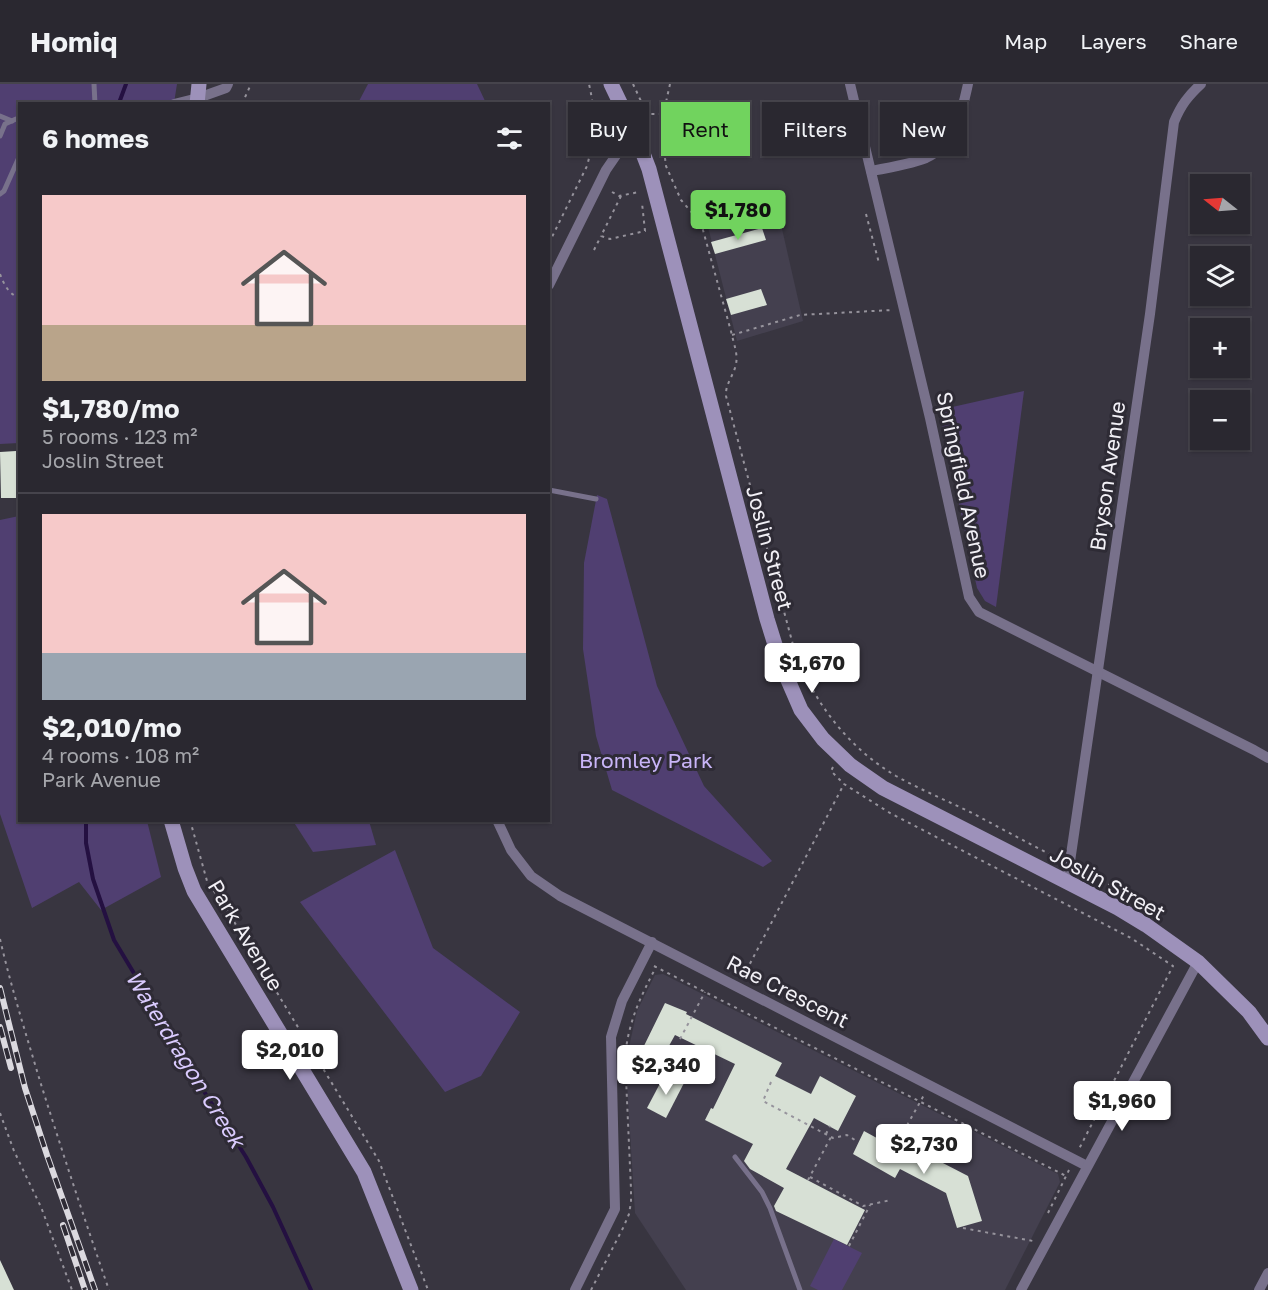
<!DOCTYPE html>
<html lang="en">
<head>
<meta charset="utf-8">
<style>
  :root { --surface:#2a2830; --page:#323038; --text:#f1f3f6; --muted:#a5a6ab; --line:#46444c; --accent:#71d35e }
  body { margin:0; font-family:"Golos Text",sans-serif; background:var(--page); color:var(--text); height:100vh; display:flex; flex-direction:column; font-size:22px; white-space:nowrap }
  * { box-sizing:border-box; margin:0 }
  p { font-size:20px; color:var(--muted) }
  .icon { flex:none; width:33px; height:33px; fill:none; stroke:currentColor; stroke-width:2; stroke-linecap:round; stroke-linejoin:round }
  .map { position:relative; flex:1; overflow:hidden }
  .details { position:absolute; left:18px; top:18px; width:532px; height:720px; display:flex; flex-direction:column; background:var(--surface); border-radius:0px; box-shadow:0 2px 4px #0004,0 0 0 2px var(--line) }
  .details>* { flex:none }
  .guide { position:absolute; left:568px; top:18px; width:570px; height:54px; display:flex; gap:12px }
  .needle { width:39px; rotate:287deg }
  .buttons { position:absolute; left:1190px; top:90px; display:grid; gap:12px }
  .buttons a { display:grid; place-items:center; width:60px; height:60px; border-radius:0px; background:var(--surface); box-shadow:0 2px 4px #0004,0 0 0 2px var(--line); font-size:30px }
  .price { position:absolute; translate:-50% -51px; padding:0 14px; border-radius:6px; background:#fff; color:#222; font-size:20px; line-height:39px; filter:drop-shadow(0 2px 3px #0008) }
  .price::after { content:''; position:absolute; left:50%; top:36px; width:18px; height:14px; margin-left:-9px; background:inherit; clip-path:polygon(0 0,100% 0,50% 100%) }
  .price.current { background:var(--accent); color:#111 }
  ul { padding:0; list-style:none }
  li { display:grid; align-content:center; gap:12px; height:318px; padding:0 24px }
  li+li { border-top:2px solid var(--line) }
  li span { display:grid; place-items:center; height:186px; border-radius:0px; color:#555 }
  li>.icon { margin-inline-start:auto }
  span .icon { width:108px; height:108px; fill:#fffc; stroke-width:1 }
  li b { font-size:26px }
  h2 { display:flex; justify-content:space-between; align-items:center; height:72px; padding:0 24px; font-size:26px }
  .chip { padding:0 21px; border-radius:0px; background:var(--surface); box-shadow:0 2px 4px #0004,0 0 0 2px var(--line); font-size:21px; line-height:54px }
  .chip.current { background:var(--accent); color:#111 }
  header { display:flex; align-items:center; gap:36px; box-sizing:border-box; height:84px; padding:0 30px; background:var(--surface); border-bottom:2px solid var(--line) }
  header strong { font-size:28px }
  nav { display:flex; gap:33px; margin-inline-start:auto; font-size:21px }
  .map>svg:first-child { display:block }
</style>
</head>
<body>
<header>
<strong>Homiq</strong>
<nav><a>Map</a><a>Layers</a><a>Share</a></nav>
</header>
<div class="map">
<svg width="1268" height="1206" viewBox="0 0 1268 1206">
  <rect width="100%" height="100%" fill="#383540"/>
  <g fill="#44404f">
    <path d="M777 123 803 237 737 257 707 139Z"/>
    <path d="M663 890 1058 1090 1060 1098 1005 1206H686L635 1129 627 998 629 963 637 927 655 891Z"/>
  </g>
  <g fill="#503f71">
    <path d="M0 0H177L174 19 20 20 19 359 0 360Z"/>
    <path d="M368 0H477L486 19H358Z"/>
    <path d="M1024 307 996 523 985 517 977 504 939 326Z"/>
    <path d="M597 411 607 415 657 602 704 702 772 777 763 783 612 706 596 652 583 565 584 479Z"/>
    <path d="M19 432 20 736 147 737 161 793 101 826 79 798 32 824 0 730V436Z"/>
    <path d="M293 737H369L376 761 313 768Z"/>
    <path d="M395 766 433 864 520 928 481 992 445 1008 300 818Z"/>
    <path d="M834 1155 862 1169 842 1206H818L810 1202Z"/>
  </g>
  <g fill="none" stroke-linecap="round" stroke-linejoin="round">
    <g stroke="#241041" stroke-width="4">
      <path d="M119 19 126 0"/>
      <path d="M86 736V759L93 795 114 856 138 896 162 942 246 1073 273 1123 311 1206"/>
    </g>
  </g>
  <g fill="#d7e0d5">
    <path d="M762 144 766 156 715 170 711 158Z"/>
    <path d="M761 205 767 221 731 231 726 215Z"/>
    <path d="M16 367 17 389H20V414H1L0 368Z"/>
    <path d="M665 919 687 928 686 930 782 979 775 992 811 1010 820 992 856 1012 838 1047 814 1034 786 1085 865 1126 847 1161 776 1127 774 1122 784 1104 750 1085 744 1077 753 1060 705 1036 711 1024 713 1025 735 980 675 951 660 978 641 968Z"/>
    <path d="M665 990 684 999 666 1034 647 1024Z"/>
    <path d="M864 1047 906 1070 910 1062 968 1092 982 1137 957 1144 946 1109 900 1085 895 1094 853 1070Z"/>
    <path d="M0 1176 14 1206H0Z"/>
  </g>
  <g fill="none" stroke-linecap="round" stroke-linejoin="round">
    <g stroke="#96939c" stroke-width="2" stroke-dasharray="3 4.5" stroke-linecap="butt">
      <path d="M633 0 647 30H664"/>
      <path d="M670 0 661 41 666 82 681 116 701 139 732 251C734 261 738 270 736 280 734 291 725 300 726 312L796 572C817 622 849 664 896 692 921 706 948 717 974 730 1002 745 1030 760 1059 775"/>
      <path d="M242 20 251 0"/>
      <path d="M591 67 613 48 616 46"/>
      <path d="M612 108 619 112 639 108"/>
      <path d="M621 112 601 152 610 155 645 147 642 119"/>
      <path d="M866 130 879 179"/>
      <path d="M549 159 587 82C595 52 596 31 589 0"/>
      <path d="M594 166 601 152"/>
      <path d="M0 190C4 200 8 210 20 214"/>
      <path d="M732 251 800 231 892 226"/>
      <path d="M833 683 831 687 844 700 890 729 1131 854 1173 882 1079 1065"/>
      <path d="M190 736 207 797 227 826 379 1077 428 1206"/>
      <path d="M1082 786 1124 809"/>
      <path d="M0 855C11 903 26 950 40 997 62 1067 85 1137 109 1206"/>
      <path d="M654 882 1066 1092"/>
      <path d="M743 893 844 700"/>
      <path d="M680 955 705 908"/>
      <path d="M625 972 677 992"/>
      <path d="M771 998 763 1017 833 1054 847 1051 858 1058"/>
      <path d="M0 1029 14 1067 41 1123 72 1206"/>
      <path d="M826 1050 830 1042"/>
      <path d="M896 1061 924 1011"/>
      <path d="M810 1093 863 1122 891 1116"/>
      <path d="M808 1096 831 1053"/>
      <path d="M1048 1129 1069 1086"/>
      <path d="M963 1144 1033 1157"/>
      <path d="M849 1162 870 1121"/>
      <path d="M591 1206 624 1142 629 1130 631 1118V1105L625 972C629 936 640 914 656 883"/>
    </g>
    <g stroke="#78718b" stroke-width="5">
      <path d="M94 0 95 20"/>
      <path d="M0 32 12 37"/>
      <path d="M0 52 5 40 16 35H20"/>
      <path d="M0 110 4 107 20 71"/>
      <path d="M549 406 596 415"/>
      <path d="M735 1073 762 1108 770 1124 800 1206"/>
    </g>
    <g stroke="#78718b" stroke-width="10">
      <path d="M850 0 930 334 969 513 979 528 1254 666 1268 674"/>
      <path d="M174 20 198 14 226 4 228 0"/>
      <path d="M871 87C888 84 911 80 926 74 955 61 962 28 968 0"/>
      <path d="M549 201 606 86 617 70 637 54"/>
      <path d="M497 736 511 766 531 792 560 812 1087 1082"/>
      <path d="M1067 798 1150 230 1174 38C1181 21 1188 12 1201 0"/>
      <path d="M575 1206 615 1125 611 953 622 917 652 858"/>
      <path d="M1021 1206 1198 878"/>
      <path d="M1259 1206 1268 1189"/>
    </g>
    <g stroke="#9d91ba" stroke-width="15">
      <path d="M611 0 637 54 649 85 767 535 781 580 801 626 823 655 850 681 883 704 1118 824 1146 841 1198 878 1249 928 1268 954"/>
      <path d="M197 20 199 0"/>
      <path d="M171 736 185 784 194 807 364 1088 411 1206"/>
    </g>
    <g stroke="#dbd9df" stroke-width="6">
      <g id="rail">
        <path d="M0 904 25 1004 47 1071 95 1206"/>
        <path d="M0 943 11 984"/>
        <path d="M63 1141 85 1206"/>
      </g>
    </g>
    <use href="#rail" stroke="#2e2b35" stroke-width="4" stroke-dasharray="11" stroke-linecap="butt"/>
  </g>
  <g text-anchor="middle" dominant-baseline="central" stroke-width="6" stroke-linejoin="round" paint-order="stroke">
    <g font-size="21" fill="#f2f0f6" stroke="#2e2b35">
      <text transform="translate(1107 392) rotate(-82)">Bryson Avenue</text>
      <text transform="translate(964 401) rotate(78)">Springfield Avenue</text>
      <text transform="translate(770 464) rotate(75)">Joslin Street</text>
      <text transform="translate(1108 799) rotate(29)">Joslin Street</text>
      <text transform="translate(246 851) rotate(59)">Park Avenue</text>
      <text transform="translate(788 907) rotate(27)">Rae Crescent</text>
    </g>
    <g font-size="21" fill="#c9b5f8" stroke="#2e2b35">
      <text x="646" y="676">Bromley Park</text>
    </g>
    <g font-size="22" font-style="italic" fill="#dacbfe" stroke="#2e2b35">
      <text transform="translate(186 975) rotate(58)">Waterdragon Creek</text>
    </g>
  </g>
</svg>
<div class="buttons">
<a><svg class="needle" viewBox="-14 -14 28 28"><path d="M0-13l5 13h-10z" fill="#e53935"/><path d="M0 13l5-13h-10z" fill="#a5a6ab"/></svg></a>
<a><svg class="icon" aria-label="layers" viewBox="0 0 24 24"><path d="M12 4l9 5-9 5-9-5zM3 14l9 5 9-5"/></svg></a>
<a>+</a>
<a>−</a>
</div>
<b class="price current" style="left:738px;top:157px">$1,780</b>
<b class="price" style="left:812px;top:610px">$1,670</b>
<b class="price" style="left:290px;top:997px">$2,010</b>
<b class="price" style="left:666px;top:1012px">$2,340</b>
<b class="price" style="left:1122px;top:1048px">$1,960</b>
<b class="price" style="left:924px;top:1091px">$2,730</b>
<div class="guide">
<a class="chip">Buy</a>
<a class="chip current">Rent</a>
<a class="chip">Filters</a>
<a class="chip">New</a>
</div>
<section class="details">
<h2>6 homes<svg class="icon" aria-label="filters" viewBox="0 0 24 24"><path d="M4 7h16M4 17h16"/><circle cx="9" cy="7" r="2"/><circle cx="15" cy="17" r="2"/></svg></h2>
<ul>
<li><span style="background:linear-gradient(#f6c9c9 70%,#b9a48a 0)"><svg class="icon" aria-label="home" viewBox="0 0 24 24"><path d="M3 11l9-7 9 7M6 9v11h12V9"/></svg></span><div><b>$1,780/mo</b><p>5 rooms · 123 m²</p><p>Joslin Street</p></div></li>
<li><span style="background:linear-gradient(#f6c9c9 75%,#9aa5b1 0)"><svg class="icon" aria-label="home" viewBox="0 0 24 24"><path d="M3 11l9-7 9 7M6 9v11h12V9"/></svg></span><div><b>$2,010/mo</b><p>4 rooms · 108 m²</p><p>Park Avenue</p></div></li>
</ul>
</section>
</div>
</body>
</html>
